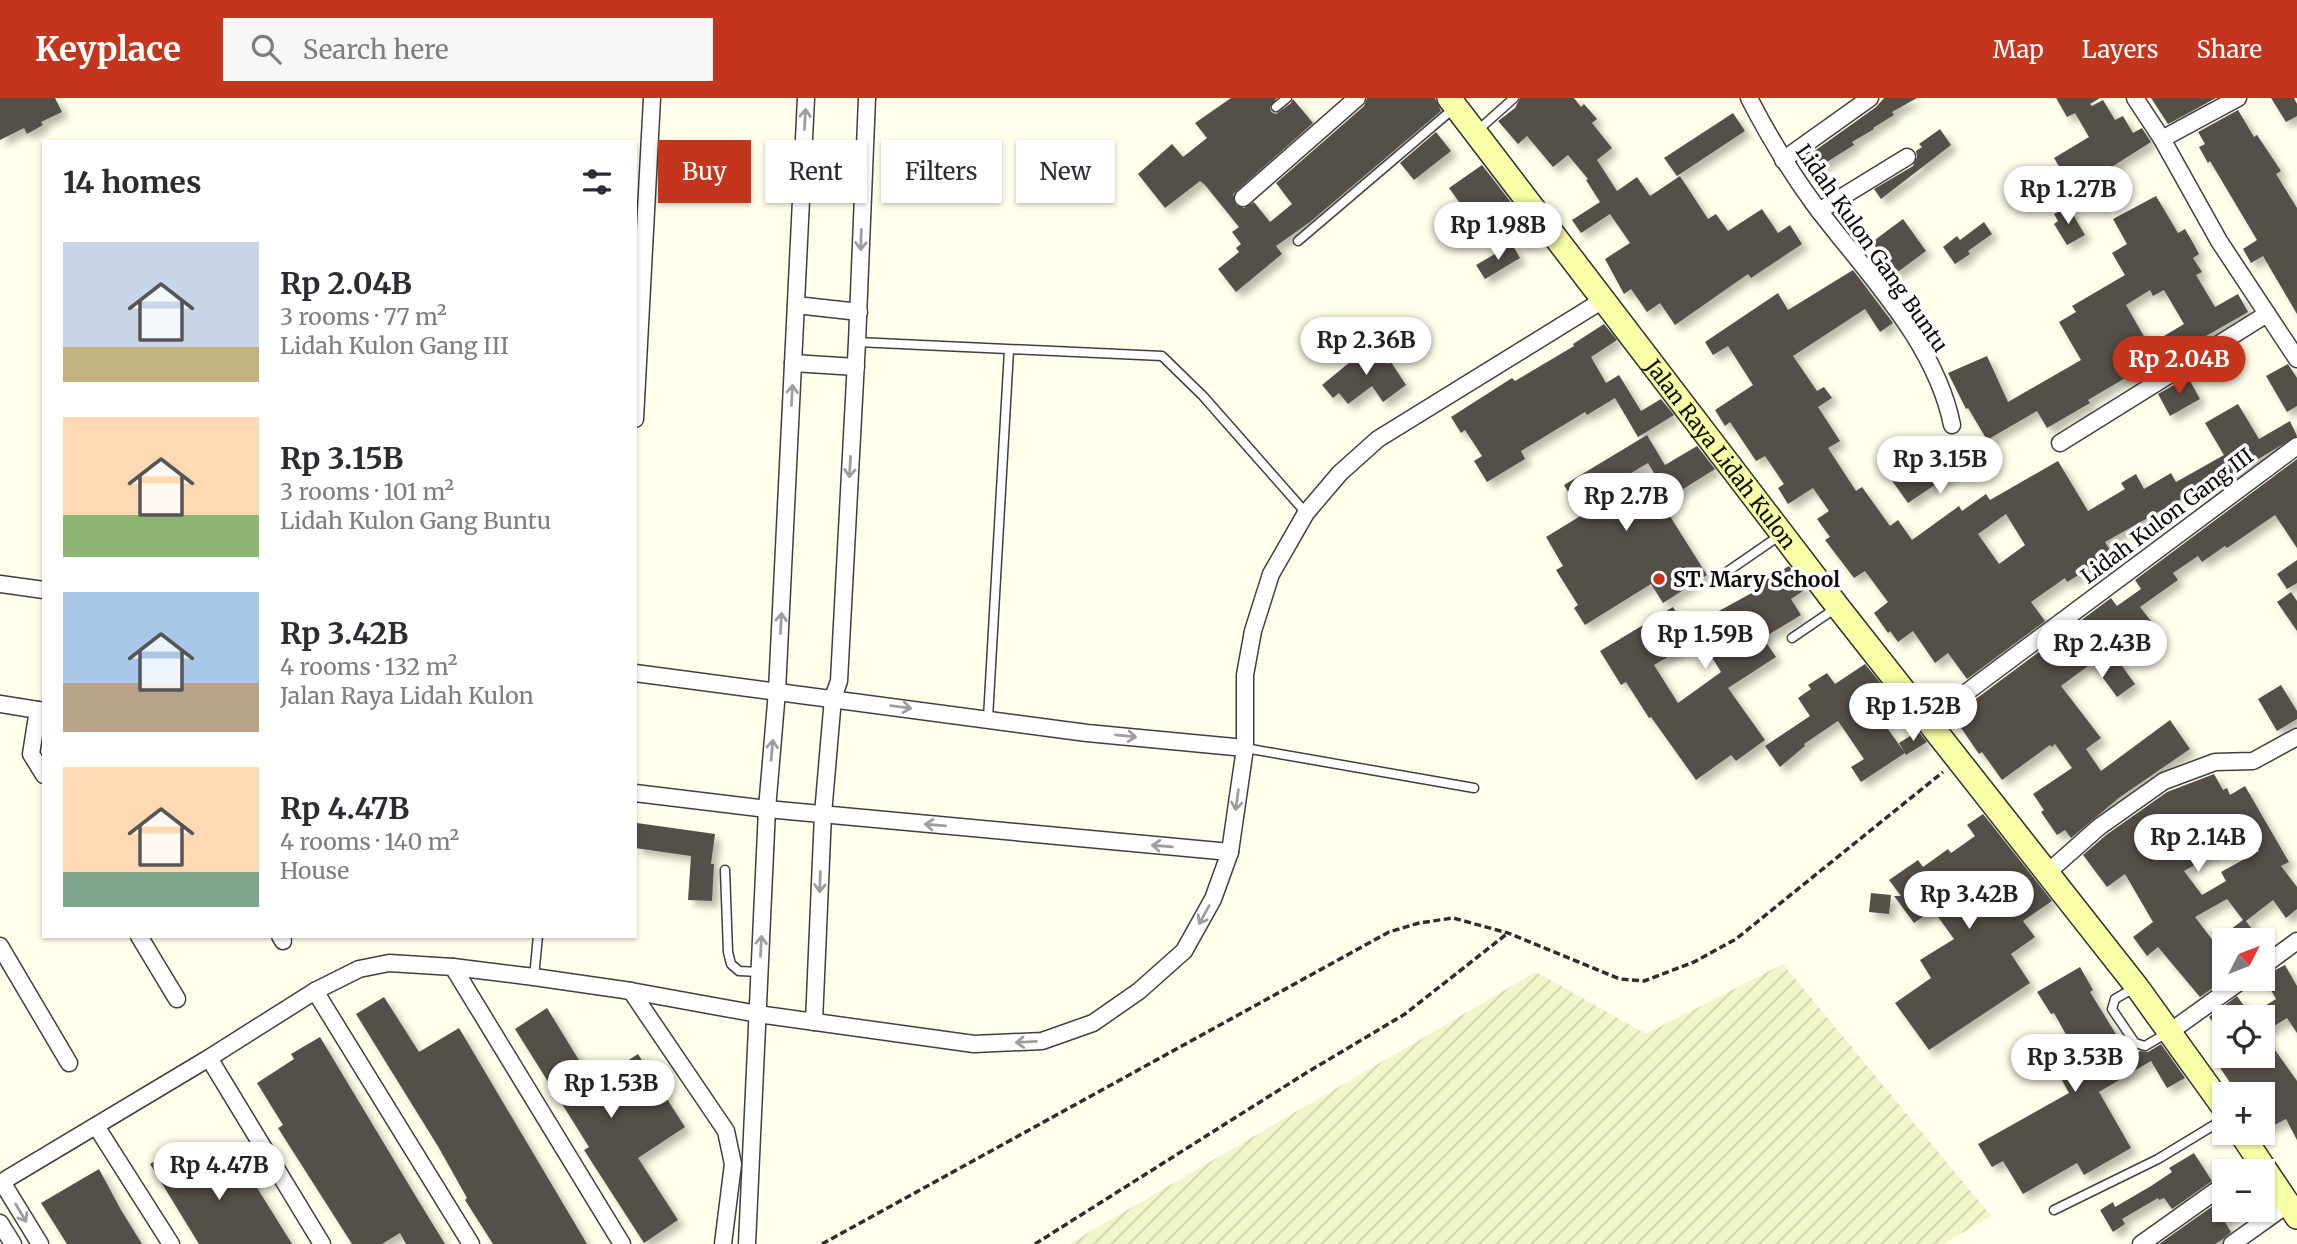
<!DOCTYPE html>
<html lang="en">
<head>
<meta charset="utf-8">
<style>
  :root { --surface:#fff; --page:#f7f7f7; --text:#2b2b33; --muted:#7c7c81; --accent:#c3361d }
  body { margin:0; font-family:Merriweather,serif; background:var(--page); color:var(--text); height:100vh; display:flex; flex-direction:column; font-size:26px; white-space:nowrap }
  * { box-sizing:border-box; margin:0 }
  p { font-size:23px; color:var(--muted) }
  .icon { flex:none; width:38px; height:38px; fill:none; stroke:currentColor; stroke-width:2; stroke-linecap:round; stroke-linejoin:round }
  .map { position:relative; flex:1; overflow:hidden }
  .details { position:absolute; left:42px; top:42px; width:595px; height:798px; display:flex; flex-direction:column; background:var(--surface); border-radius:0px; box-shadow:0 2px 5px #0004 }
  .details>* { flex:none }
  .hud { position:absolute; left:658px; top:42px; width:665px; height:63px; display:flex; gap:14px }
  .needle { width:46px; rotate:48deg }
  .buttons { position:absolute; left:2212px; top:830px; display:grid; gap:14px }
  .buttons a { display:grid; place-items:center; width:63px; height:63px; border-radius:0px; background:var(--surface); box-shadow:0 2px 5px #0004; font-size:35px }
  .price { position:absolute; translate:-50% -60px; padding:0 16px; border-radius:24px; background:#fff; color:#222; font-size:23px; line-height:46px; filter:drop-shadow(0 2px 4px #0008) }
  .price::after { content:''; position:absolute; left:50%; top:42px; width:21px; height:16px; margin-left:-10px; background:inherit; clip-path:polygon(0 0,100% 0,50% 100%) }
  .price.on { background:var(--accent); color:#fff }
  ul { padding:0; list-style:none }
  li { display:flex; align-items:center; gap:21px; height:175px; padding:0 21px }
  li span { display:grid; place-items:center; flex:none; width:196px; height:140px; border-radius:0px; color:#555 }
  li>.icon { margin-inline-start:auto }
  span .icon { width:84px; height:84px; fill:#fffc; stroke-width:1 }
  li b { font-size:30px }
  h2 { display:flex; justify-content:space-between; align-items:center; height:84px; padding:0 21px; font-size:30px }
  .chip { padding:0 24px; border-radius:0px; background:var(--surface); box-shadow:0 2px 5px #0004; font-size:24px; line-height:63px }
  .chip.on { background:var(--accent); color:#fff }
  header { display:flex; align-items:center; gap:42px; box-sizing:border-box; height:98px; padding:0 35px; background:var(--accent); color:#fff }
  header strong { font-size:33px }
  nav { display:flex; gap:38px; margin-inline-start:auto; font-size:24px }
  .search { width:490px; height:63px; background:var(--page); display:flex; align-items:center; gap:18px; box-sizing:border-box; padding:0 24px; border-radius:0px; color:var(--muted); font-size:26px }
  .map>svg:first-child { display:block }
</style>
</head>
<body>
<header>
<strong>Keyplace</strong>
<div class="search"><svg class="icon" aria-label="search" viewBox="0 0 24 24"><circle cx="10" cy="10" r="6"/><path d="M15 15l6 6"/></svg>Search here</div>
<nav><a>Map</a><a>Layers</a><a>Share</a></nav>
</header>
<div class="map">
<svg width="2297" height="1146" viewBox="0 0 2297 1146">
  <defs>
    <pattern id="farmland-furrows" width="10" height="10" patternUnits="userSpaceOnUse" patternTransform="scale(1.75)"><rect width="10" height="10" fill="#f1f6ca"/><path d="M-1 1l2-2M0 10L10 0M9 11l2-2" fill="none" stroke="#cdd2ac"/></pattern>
    <filter id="shadow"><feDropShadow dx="6" dy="6" stdDeviation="3.5" flood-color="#0004"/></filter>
  </defs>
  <rect width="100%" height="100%" fill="#ffffeb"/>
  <path fill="url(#farmland-furrows)" d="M1783 866 1991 1118 1943 1146H1069L1536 874 1646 936Z"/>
  <g fill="#555048" fill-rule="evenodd" filter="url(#shadow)">
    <path d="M0 0H55L62 14 41 24 43 27 27 36 24 30 0 42Z"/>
    <path d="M1231 0H1277L1270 9 1271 14 1276 16 1291 5 1293 1 1313 25 1233 96 1236 107 1244 110 1254 104 1270 124 1292 106 1276 85 1364 8 1367 0H1435L1441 13 1310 124 1276 148 1282 156 1236 194 1218 171 1239 154 1236 150 1241 146 1232 134 1239 129 1205 87 1200 83 1165 110 1138 76 1172 46 1183 59 1207 40 1195 25Z"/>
    <path d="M1520 0H1574L1581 9 1584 6 1597 21 1592 25 1612 50 1597 62 1617 93 1637 79 1650 98 1680 78 1708 121 1716 116 1728 133 1762 111 1778 135 1790 127 1802 146 1751 180 1748 176 1675 227 1660 205 1647 214 1631 191 1624 196 1605 161 1630 145 1610 116 1581 135 1572 122 1600 104 1586 82 1588 81 1568 57 1553 69 1527 38 1518 46 1498 23 1515 10Z"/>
    <path d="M1884 0H1917L1892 14 1894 17 1873 30 1874 31 1852 44 1854 47 1814 72 1806 59 1876 9Z"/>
    <path d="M2056 0H2100L2090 6 2092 8 2103 2 2115 22 2123 18 2133 35 2142 30 2151 44 2077 91 2067 73 2063 75 2054 60 2089 39 2075 15 2067 19Z"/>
    <path d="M2151 0H2216L2168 26Z"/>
    <path d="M2271 0H2294L2297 6V18L2286 24Z"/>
    <path d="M2238 12 2254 39 2257 37 2281 73 2276 76 2297 110V216L2263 158 2251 165 2243 151 2257 142 2210 63 2208 65 2199 49 2205 46 2198 34Z"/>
    <path d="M1733 15 1745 33 1677 78 1664 60Z"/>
    <path d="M1940 31 1951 47 1881 101 1874 91 1913 68 1917 59 1916 53 1922 49 1919 46Z"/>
    <path d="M1436 34 1451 53 1414 82 1400 65Z"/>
    <path d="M1482 67 1534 134 1522 143 1499 114 1477 129 1449 90Z"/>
    <path d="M2156 98 2178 135 2185 131 2192 143 2199 156 2193 160 2202 174 2196 177 2215 209 2238 196 2248 214 2129 282 2127 279 2088 302 2090 305 2047 330 2037 313 1987 342 1968 310 1966 311 1948 275 1987 258 2008 304 2081 262 2059 224 2076 214 2072 208 2125 177 2112 155 2127 146 2113 121ZM2150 192 2153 198 2164 192 2184 226 2149 247 2126 207Z"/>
    <path d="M2068 108 2085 137 2067 147 2054 126 2058 123 2054 116Z"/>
    <path d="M1903 121 1926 153 1895 176 1872 144Z"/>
    <path d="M1984 124 1992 136 1968 153 1970 156 1955 166 1943 149 1957 138 1960 142Z"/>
    <path d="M1512 146 1520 160 1485 181 1476 167Z"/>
    <path d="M1853 172 1893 225 1880 234 1865 211 1793 258 1817 293 1824 289 1832 300 1818 309 1840 343 1828 350 1856 393 1862 389 1890 428 1898 422 1912 442 1959 408 1962 413 1986 396 1990 402 2058 363 2088 413 2125 391 2121 385 2136 376 2144 391 2171 375 2176 384 2224 357 2205 325 2238 306 2259 341 2290 323 2297 338 2196 398 2194 394 2105 444 2113 457 2067 484 2065 480 2031 504 2045 523 1967 581 1948 555 1935 565 1913 533 1898 544 1890 533 1888 535 1874 515 1888 504 1865 473 1854 480 1825 442 1830 439 1817 421 1829 413 1813 390 1788 406 1778 390 1784 386 1765 358 1756 363 1730 324 1725 328 1715 312 1753 287 1728 248 1713 257 1705 244 1778 195 1788 212ZM2006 416 2025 447 1999 466 1978 436Z"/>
    <path d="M1604 226 1617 242 1591 259 1606 285 1619 277 1641 313 1661 301 1674 317 1638 339 1615 300 1587 317 1585 314 1521 353 1525 361 1487 384 1474 363 1482 358 1465 332 1461 335 1451 319 1512 280 1515 283 1574 248 1573 246Z"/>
    <path d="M1372 246 1388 266 1391 264 1406 287 1383 304 1372 288 1348 306 1339 295 1333 300 1322 287Z"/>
    <path d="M2288 266 2297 280V308L2287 314 2266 278Z"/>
    <path d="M2188 279 2200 301 2170 318 2158 296Z"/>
    <path d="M1647 337 1665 367 1697 348 1715 371 1669 400 1648 365 1621 381 1642 416 1661 404 1707 477 1663 505 1651 486 1585 527 1574 510 1578 507 1556 472 1563 468 1546 439 1582 417 1564 387Z"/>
    <path d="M1946 338 1966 366 1908 405 1888 377Z"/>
    <path d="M2297 361V450L2275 417 2227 450 2225 448 2202 464 2198 458 2173 475 2178 482 2140 509 2151 523 2138 532 2137 530 2109 550 2135 586 2117 599 2092 565 2061 588 2101 640 2086 651 2101 673 2170 622 2190 651 2120 699 2071 740 2065 732 2057 737 2041 714 2044 712 2033 696 2072 670 2055 646 2052 649 2050 647 2002 682 1982 654 1979 656 1953 618 2111 500 2117 508 2141 491 2135 482Z"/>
    <path d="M2297 462V485L2287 491 2277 476Z"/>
    <path d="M1789 468 1806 491 1791 501 1801 517 1763 540 1776 559 1728 590 1765 642 1736 663 1731 657 1696 682 1651 619 1649 620 1626 584 1621 587 1600 553 1673 509 1686 531 1759 491 1757 487ZM1695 543 1700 551 1705 548 1721 574 1678 605 1654 567Z"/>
    <path d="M2291 494 2297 503V533L2277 504Z"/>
    <path d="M1865 566 1882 587 1865 599 1905 655 1861 684 1851 669 1864 661 1838 623 1804 646 1805 648 1780 669 1765 648 1810 618 1798 600 1811 591 1808 587 1827 575 1835 586Z"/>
    <path d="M2281 587 2297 613V621L2277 633 2258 601Z"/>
    <path d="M1918 633 1927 644 1906 657 1899 645Z"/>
    <path d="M2214 676 2223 692 2227 690 2230 697 2245 688 2289 764 2281 768 2297 789V811L2286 820 2273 802 2246 823 2260 842H2224L2225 881 2200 899 2158 849 2147 858 2133 839 2153 824 2125 776 2107 789 2083 757 2106 737 2167 694ZM2234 720 2241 732 2246 729 2259 753 2221 774 2226 783 2202 797 2184 773 2219 753 2209 735ZM2227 801 2243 822 2214 844 2195 819Z"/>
    <path d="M1983 716 2052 803 2023 823 2035 839 2011 856 2030 885 1929 952 1895 905 1931 880 1920 862 1954 841 1933 812 1914 825 1894 798H1901L1889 782 1918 762 1923 769 1948 751 1951 755 1975 738 1967 727Z"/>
    <path d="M637 725 715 736 711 766H714L712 803 688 802 691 758 635 750Z"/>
    <path d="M1871 795 1891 797 1889 816 1869 814Z"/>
    <path d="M2285 867 2297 888V935L2287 920 2263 935V909L2276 901 2263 878Z"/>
    <path d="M2080 869 2093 892 2090 894 2130 959 2140 953 2148 954 2161 946 2185 980 2167 990 2151 963 2099 994 2131 1050 2084 1077 2077 1065 2023 1096 2003 1063 1992 1069 1978 1046 2069 995 2051 962 2073 949 2054 915 2051 916 2037 894Z"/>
    <path d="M2237 898 2252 919H2224V940L2209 919Z"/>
    <path d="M384 899 419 954 459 930 587 1146H493L465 1102 467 1100 439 1050 356 916Z"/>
    <path d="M547 910 593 985 638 956 685 1029 638 1060 678 1122 644 1145 584 1052 589 1049 515 931Z"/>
    <path d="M2263 935 2297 983V1042L2286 1021 2269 1030 2263 1019V996H2238L2216 964 2226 957H2263Z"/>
    <path d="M320 939 418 1102 445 1146H406L400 1135 382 1146H352L278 1030 283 1027 257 985 294 961 291 956Z"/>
    <path d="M181 1047 200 1078 236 1056 292 1146H199L150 1066Z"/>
    <path d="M2194 1055 2212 1083 2172 1111 2164 1100 2159 1102 2158 1100 2122 1121 2125 1126 2113 1134 2100 1112 2113 1104 2115 1109 2151 1088 2172 1074 2169 1070Z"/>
    <path d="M99 1071 121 1112 142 1146H67L41 1105Z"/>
    <path d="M2224 1100V1111H2241L2225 1124 2231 1134 2223 1141 2215 1146H2159Z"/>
  </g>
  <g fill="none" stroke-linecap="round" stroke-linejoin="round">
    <g stroke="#3f3f3f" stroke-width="11">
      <g id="lane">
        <path d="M1276 9 1287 0"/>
        <path d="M1477 33 1514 0"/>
        <path d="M1298 143 1453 11"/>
        <path d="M857 244 1162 258 1203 298 1306 415"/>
        <path d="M1718 480 1779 438"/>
        <path d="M1792 540 1836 510"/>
        <path d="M988 620 1009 252"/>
        <path d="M1245 650 1474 690"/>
        <path d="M725 772 728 854 731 866 739 873 760 874"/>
        <path d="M534 879 538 838"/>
        <path d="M2134 890 2115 901 2112 911 2135 945 2145 948 2167 935"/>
        <path d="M2054 1112 2158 1061 2224 1021"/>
      </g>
    </g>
    <g stroke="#3f3f3f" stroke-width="19">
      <g id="street">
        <path d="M1749 0C1768 37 1789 72 1814 106 1864 173 1935 242 1952 327"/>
        <path d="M2135 0 2162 41 2219 143 2297 261"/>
        <path d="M2162 41 2238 0"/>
        <path d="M1783 62 1870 0"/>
        <path d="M1243 100 1357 0"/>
        <path d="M1819 113 1907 59"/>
        <path d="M796 207 859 214"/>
        <path d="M793 265 856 269"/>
        <path d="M635 321 652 0"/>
        <path d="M2060 345 2267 216"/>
        <path d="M0 486 44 492"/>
        <path d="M635 575 1087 635 1245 650"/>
        <path d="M0 606 44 613"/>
        <path d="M38 612 31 656 44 677"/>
        <path d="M1928 623 2297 348"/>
        <path d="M635 695 767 711 1230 754"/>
        <path d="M2047 775 2099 729 2164 683 2215 664 2253 663 2297 639"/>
        <path d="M139 838 177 901"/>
        <path d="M280 838 283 843"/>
        <path d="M0 848 69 965"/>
        <path d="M2263 868 2297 843"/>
        <path d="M453 869 622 1146"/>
        <path d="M315 893 471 1146"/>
        <path d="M631 893 726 1033 733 1066 723 1146"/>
        <path d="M814 924 823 716 833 600 839 583 857 244 867 0"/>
        <path d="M2171 933 2245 880"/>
        <path d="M209 960 322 1146"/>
        <path d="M96 1028 171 1146"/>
        <path d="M2 1084 40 1146"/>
        <path d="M0 1085 209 960 315 893 359 871 389 865 453 869 534 879 631 893 758 916 974 946 1042 943 1093 925 1139 893 1184 853 1213 801 1230 754 1245 650V577L1253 533 1271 476 1306 415 1340 375 1378 341 1603 202"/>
        <path d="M0 1125 13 1146"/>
        <path d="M747 1146 767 711 777 593 806 0"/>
        <path d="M2141 1146 2224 1087"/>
        <path d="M2232 1146 2288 1106"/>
      </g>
    </g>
    <g stroke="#2e2e2e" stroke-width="26">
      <g id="secondary">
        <path id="s1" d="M1449 0 1838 509 2137 889 2224 1010"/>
        <path d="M2240 1034 2297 1119"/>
      </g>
    </g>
    <g stroke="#2e2e2e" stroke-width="3.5" stroke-dasharray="7 3.5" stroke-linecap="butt">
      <path d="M822 1146 1389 834 1419 825 1453 820 1508 835 1620 881 1644 883 1694 864 1736 841 1943 674"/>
      <path d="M1035 1146 1306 975 1405 916 1508 835"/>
    </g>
    <use href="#lane" stroke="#fff" stroke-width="8"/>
    <use href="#street" stroke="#fff" stroke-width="16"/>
    <use href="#secondary" stroke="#f8ffa6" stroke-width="23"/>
  </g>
  <defs><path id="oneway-shaft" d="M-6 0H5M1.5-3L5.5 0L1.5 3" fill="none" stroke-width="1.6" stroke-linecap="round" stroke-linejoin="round" transform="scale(1.75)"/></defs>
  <g stroke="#9e9e9e">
    <use href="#oneway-shaft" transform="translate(805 21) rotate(-87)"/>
    <use href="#oneway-shaft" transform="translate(861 142) rotate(92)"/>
    <use href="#oneway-shaft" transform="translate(792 297) rotate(-87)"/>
    <use href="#oneway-shaft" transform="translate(850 369) rotate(93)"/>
    <use href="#oneway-shaft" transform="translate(781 525) rotate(-87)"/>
    <use href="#oneway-shaft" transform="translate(901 609) rotate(7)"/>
    <use href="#oneway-shaft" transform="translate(1126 638) rotate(6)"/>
    <use href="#oneway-shaft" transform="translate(772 652) rotate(-85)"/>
    <use href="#oneway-shaft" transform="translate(1237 702) rotate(98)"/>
    <use href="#oneway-shaft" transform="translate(935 727) rotate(-175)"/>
    <use href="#oneway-shaft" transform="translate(1162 748) rotate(-175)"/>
    <use href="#oneway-shaft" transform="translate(820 784) rotate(92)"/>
    <use href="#oneway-shaft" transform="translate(1204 817) rotate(119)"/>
    <use href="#oneway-shaft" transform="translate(761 848) rotate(-87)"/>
    <use href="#oneway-shaft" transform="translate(1026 944) rotate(177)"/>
    <use href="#oneway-shaft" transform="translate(21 1115) rotate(59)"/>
  </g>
  <circle fill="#c3361d" stroke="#fff" stroke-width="2.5" cx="1659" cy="481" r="7"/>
  <g text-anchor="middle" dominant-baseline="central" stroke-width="7" stroke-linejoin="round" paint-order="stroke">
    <g font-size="21" fill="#0c0c0c" stroke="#fff">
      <text transform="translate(1872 150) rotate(55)">Lidah Kulon Gang Buntu</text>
      <text stroke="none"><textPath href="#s1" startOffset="448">Jalan Raya Lidah Kulon</textPath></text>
      <text transform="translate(2167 418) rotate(-37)">Lidah Kulon Gang III</text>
    </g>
    <g font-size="21" font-weight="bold" fill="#0c0c0c" stroke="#fff" text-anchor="start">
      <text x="1673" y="481">ST. Mary School</text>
    </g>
  </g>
</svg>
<div class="buttons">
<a><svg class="needle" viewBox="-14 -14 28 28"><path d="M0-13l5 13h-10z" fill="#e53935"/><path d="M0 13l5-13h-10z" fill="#7c7c81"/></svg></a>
<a><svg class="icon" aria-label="locate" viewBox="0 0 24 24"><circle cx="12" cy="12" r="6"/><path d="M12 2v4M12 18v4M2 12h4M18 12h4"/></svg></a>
<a>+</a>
<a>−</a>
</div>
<b class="price" style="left:2068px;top:128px">Rp 1.27B</b>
<b class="price" style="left:1498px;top:164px">Rp 1.98B</b>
<b class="price" style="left:1366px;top:279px">Rp 2.36B</b>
<b class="price on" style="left:2179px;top:298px">Rp 2.04B</b>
<b class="price" style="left:1940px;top:398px">Rp 3.15B</b>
<b class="price" style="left:1626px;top:435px">Rp 2.7B</b>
<b class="price" style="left:1705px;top:573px">Rp 1.59B</b>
<b class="price" style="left:2102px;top:582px">Rp 2.43B</b>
<b class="price" style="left:1913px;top:645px">Rp 1.52B</b>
<b class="price" style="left:2198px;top:776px">Rp 2.14B</b>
<b class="price" style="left:1969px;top:833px">Rp 3.42B</b>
<b class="price" style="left:2075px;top:996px">Rp 3.53B</b>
<b class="price" style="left:611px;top:1022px">Rp 1.53B</b>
<b class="price" style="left:219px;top:1104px">Rp 4.47B</b>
<div class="hud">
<a class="chip on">Buy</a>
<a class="chip">Rent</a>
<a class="chip">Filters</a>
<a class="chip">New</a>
</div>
<section class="details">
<h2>14 homes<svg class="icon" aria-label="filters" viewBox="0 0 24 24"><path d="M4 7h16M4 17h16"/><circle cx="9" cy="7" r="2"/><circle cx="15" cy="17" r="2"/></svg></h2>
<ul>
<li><span style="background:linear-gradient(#c9d6e8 75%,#c2b280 0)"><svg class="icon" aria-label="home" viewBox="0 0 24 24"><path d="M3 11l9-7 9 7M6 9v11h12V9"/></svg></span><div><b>Rp 2.04B</b><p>3 rooms · 77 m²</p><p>Lidah Kulon Gang III</p></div></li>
<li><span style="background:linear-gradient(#ffd9b3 70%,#8fb573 0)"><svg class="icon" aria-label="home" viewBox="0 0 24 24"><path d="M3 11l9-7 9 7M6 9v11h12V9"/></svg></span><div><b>Rp 3.15B</b><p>3 rooms · 101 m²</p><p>Lidah Kulon Gang Buntu</p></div></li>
<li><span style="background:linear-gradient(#a9c7e8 65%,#b9a48a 0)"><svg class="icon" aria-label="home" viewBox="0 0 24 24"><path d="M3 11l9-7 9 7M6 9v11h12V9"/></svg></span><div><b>Rp 3.42B</b><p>4 rooms · 132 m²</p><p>Jalan Raya Lidah Kulon</p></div></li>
<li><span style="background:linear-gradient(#ffd9b3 75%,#7fa58c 0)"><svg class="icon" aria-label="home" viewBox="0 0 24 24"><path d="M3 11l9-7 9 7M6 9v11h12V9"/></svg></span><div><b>Rp 4.47B</b><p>4 rooms · 140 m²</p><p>House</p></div></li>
</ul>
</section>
</div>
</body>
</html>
